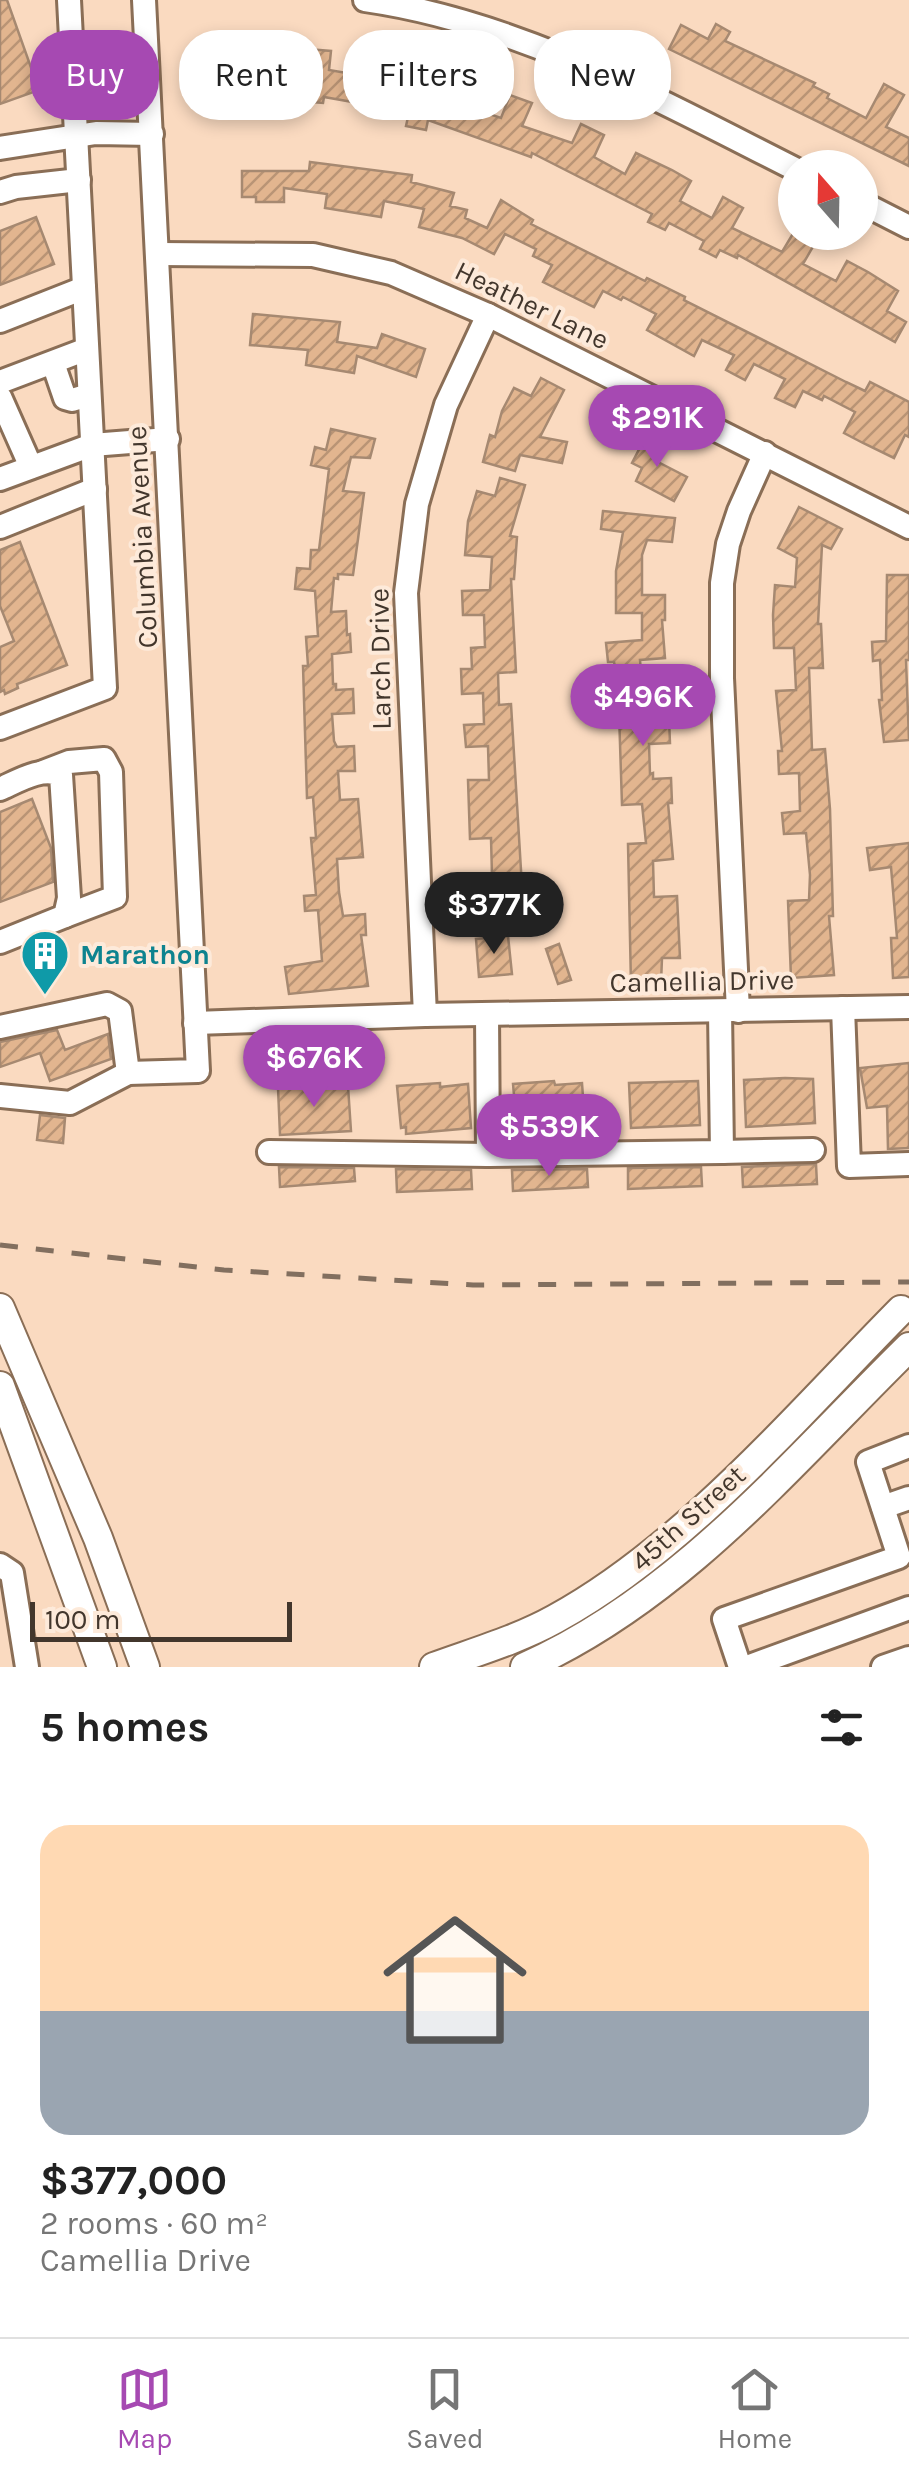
<!DOCTYPE html>
<html lang="en">
<head>
<meta charset="utf-8">
<style>
  :root { --surface:#fff; --page:#f2f2f2; --text:#222; --muted:#767676; --line:#e0e0e0; --accent:#a649b2 }
  body { margin:0; font-family:Karla,sans-serif; background:var(--page); color:var(--text); height:100vh; display:flex; flex-direction:column; font-size:38px; white-space:nowrap }
  * { box-sizing:border-box; margin:0 }
  p { font-size:32px; color:var(--muted) }
  .icon { flex:none; width:55px; height:55px; fill:none; stroke:currentColor; stroke-width:2; stroke-linecap:round; stroke-linejoin:round }
  .map { position:relative; height:1667px; overflow:hidden }
  .sheet { display:flex; flex-direction:column; background:var(--surface); flex:1 }
  .sheet>* { flex:none }
  .guide { position:absolute; left:30px; top:30px; width:850px; height:90px; display:flex; gap:20px }
  .needle { width:65px; rotate:340deg }
  .controls { position:absolute; left:778px; top:150px; display:grid; gap:20px }
  .controls a { display:grid; place-items:center; width:100px; height:100px; border-radius:50%; background:var(--surface); box-shadow:0 5px 15px #0003; font-size:50px }
  .scale { position:absolute; left:30px; bottom:25px; width:262px; box-sizing:border-box; padding-left:10px; border:5px solid #42362c; border-top:0; font-size:28px; line-height:35px; white-space:nowrap; color:#42362c; -webkit-text-stroke:8px #fdeada; paint-order:stroke }
  .price { position:absolute; translate:-50% -85px; padding:0 22px; border-radius:35px; background:var(--accent); color:#fff; font-size:32px; line-height:65px; filter:drop-shadow(0 2px 5px #0008) }
  .price::after { content:''; position:absolute; left:50%; top:60px; width:30px; height:22px; margin-left:-15px; background:inherit; clip-path:polygon(0 0,100% 0,50% 100%) }
  .price.on { background:#222; color:#fff }
  ul { padding:0; list-style:none }
  li { display:grid; align-content:center; gap:20px; height:530px; padding:0 40px }
  li span { display:grid; place-items:center; height:310px; border-radius:30px; color:#555 }
  li>.icon { margin-inline-start:auto }
  span .icon { width:180px; height:180px; fill:#fffc; stroke-width:1 }
  li b { font-size:42px }
  h2 { display:flex; justify-content:space-between; align-items:center; height:120px; padding:0 40px; font-size:42px }
  .pill { padding:0 35px; border-radius:40px; background:var(--surface); box-shadow:0 5px 15px #0003; font-size:35px; line-height:90px }
  .pill.on { background:var(--accent); color:#fff }
  .dock { display:flex; justify-content:space-around; align-items:center; height:140px; border-top:2px solid var(--line); background:var(--surface); font-size:28px; color:var(--muted) }
  .dock a { display:grid; justify-items:center; gap:5px }
  .dock .on { color:var(--accent) }
  .map>svg:first-child { display:block }
</style>
</head>
<body>
<div class="map">
<svg width="909" height="1667" viewBox="0 0 909 1667">
  <defs>
    <pattern id="building-hatch" width="6" height="6" patternUnits="userSpaceOnUse" patternTransform="scale(2.5)"><rect width="6" height="6" fill="#e2b58f"/><path d="M-1 1l2-2M0 6l6-6M5 7l2-2" fill="none" stroke="#b99475"/></pattern>
  </defs>
  <rect width="100%" height="100%" fill="#fadac0"/>
  <g fill="url(#building-hatch)" stroke="#a68971" stroke-width="2.5">
    <path d="M0 0H7L39 90 0 104Z"/>
    <path d="M716 24 730 32 725 41 815 83 813 86 829 94 827 98 866 118 884 84 904 95 886 127 909 138V166L669 49 681 25 708 39Z"/>
    <path d="M252 45 278 47 276 72 306 75 308 49 331 51 329 70 364 76 367 58 388 61 384 85 416 92 421 70 476 83 468 107 501 118 510 95 532 103 522 126 572 143 581 124 604 135 594 157 625 174 636 153 672 170 691 181 680 201 712 218 723 197 743 208 732 228 782 252 794 232 815 243 803 264 836 281 847 261 868 272 898 291 887 311 906 322 895 342 738 255 737 258 720 250 716 257 700 249 704 241 669 223 665 230 648 222 652 214 532 153 531 157 428 120 426 130 406 126 408 117 391 113 392 109 324 97 323 103 286 100 287 95 230 90 232 64 250 66Z"/>
    <path d="M310 162 412 175 411 182 454 193 450 206 467 210 465 218 487 228 501 200 533 220 531 224 645 281 647 278 685 297 684 300 846 382 865 391 870 382 909 402V437L905 435 894 458 863 443 844 433 855 412 824 396 822 400 803 391 795 407 775 398 785 379 754 364 745 380 726 370 734 355 702 340 694 356 647 330 656 314 623 297 621 300 603 291 594 307 543 282 552 265 533 256 536 249 505 234 494 254 462 238 419 227 424 209 384 201 381 217 325 208 327 194 284 188V202H256V197H242V171H309Z"/>
    <path d="M36 217 54 264 0 285V231Z"/>
    <path d="M253 314 340 322 337 342 377 348 382 334 425 349 416 377 357 356 354 373 306 365 308 350 250 345Z"/>
    <path d="M541 378 564 390 540 437 567 442 562 463 520 455 515 471 483 462 490 435 495 437 502 411 514 388 531 396Z"/>
    <path d="M331 429 375 439 370 458 351 457 343 491 364 493 358 539 353 575 338 574V579L334 578 331 612 346 611 347 635 350 634 351 652 332 654 333 684H336V690L353 689 354 713 332 714 334 741 337 747 354 746 355 771H338L340 800 358 799 363 857 337 859 339 892 343 916 365 914 366 935H361L368 986 289 994 285 967 322 961 318 910 305 911 304 896 316 895 311 838H316L313 797 307 798 303 666H308L306 637 318 636 315 591 295 589 297 568 310 569 311 550H319L329 469 311 465 315 447 326 450Z"/>
    <path d="M647 434 667 444 658 462 687 477 674 501 636 481 642 468 632 463Z"/>
    <path d="M500 478 525 485 510 536 517 537 514 579H511L516 672 498 673 499 705 511 704 524 920 496 921 495 900 475 901 474 877 492 876 491 838 470 839 468 780H489L488 746 466 747 464 725 484 724 483 693 462 694 461 669H472L471 648 485 647 484 615H463L462 591 490 590 492 557 465 555 468 521 477 491 495 496Z"/>
    <path d="M799 507 842 529 831 549 822 545 818 624H821L823 668H809L812 750 825 749 830 809 833 916H829L834 975 791 978 788 901 809 900 810 875 806 833 784 834 782 813 800 811 799 773 779 774 778 751H782L776 691 796 690 794 648H774L773 615 775 585 795 587 797 558 778 548Z"/>
    <path d="M603 511 675 518 672 542 647 540 642 555V595H665V620H662L665 658 640 660 643 695H648L649 714 652 719H669L670 743 649 744 650 774 653 773V779L671 778 672 803H668L673 859 653 861 654 897 677 896 680 958H662L661 983 631 985 628 844 646 843 642 804 622 805 618 682 614 662H608L606 643 642 640V613H616V571L623 532 601 529Z"/>
    <path d="M20 542 67 665 17 684 18 688 5 694 4 690 0 692V647L14 641 0 606V550Z"/>
    <path d="M887 575H909V660H906L909 740 884 742 879 700H882L880 660 873 661 872 642 886 641Z"/>
    <path d="M32 799 51 848 53 882 0 902V812Z"/>
    <path d="M909 843V977L893 978 891 938H897L891 867 870 870 867 848Z"/>
    <path d="M508 936 512 974 479 977 476 939Z"/>
    <path d="M559 944 571 980 558 984 546 949Z"/>
    <path d="M57 1030 65 1050 108 1034 111 1059 50 1081 40 1053 0 1067V1042Z"/>
    <path d="M909 1063V1148L888 1149 887 1106 867 1108 860 1068Z"/>
    <path d="M785 1078 813 1079 815 1123 746 1127 744 1080Z"/>
    <path d="M554 1081 555 1085 582 1083 585 1125 517 1130 513 1084Z"/>
    <path d="M698 1081 700 1125 631 1128 629 1083Z"/>
    <path d="M440 1083V1087L468 1084 471 1128 406 1134V1127L401 1128 397 1086Z"/>
    <path d="M319 1085V1088L348 1086 351 1131 280 1135 278 1088Z"/>
    <path d="M40 1115 65 1118 63 1143 37 1140Z"/>
    <path d="M816 1164 817 1184 743 1187 742 1167Z"/>
    <path d="M279 1167 354 1168 355 1181 280 1187Z"/>
    <path d="M701 1167 702 1186 628 1189V1168Z"/>
    <path d="M396 1169 471 1170 472 1189 397 1192Z"/>
    <path d="M587 1169 588 1187 513 1191 512 1170Z"/>
  </g>
  <g fill="none" stroke-linecap="round" stroke-linejoin="round">
    <g stroke="#8a6e56" stroke-width="28">
      <g id="minor">
        <path d="M365 0C519 22 658 100 795 169"/>
        <path d="M0 148 96 133 152 134"/>
        <path d="M0 192 16 187 79 180"/>
        <path d="M860 202 909 227"/>
        <path d="M159 254 313 255 391 273 488 315 909 527"/>
        <path d="M0 321 84 288"/>
        <path d="M53 363 65 398 72 400 89 395"/>
        <path d="M0 382 87 349"/>
        <path d="M0 397 31 467"/>
        <path d="M0 479 92 445 168 439"/>
        <path d="M0 527 95 489"/>
        <path d="M0 728 105 688 69 0"/>
        <path d="M43 772 69 762 104 759 111 772 115 897 65 916"/>
        <path d="M0 789C18 781 42 766 61 775L69 898 65 916 0 942"/>
        <path d="M843 1008 849 1166 909 1164"/>
        <path d="M738 1011 722 678V583L728 544 739 511 765 453"/>
        <path d="M487 1014 488 1155 722 1152 720 1011"/>
        <path d="M425 1015 406 593 417 504 446 405 488 315"/>
        <path d="M195 1023 425 1015 909 1007"/>
        <path d="M0 1027 107 1004 120 1011 128 1073"/>
        <path d="M0 1096 70 1103 128 1073 198 1071 144 0"/>
        <path d="M269 1152 488 1155"/>
        <path d="M722 1152 813 1150"/>
        <path d="M883 1507 909 1498"/>
        <path d="M0 1565 12 1573 27 1667"/>
        <path d="M740 1667 724 1619 899 1557 868 1462 909 1446"/>
        <path d="M747 1667 909 1608"/>
        <path d="M883 1667 909 1658"/>
      </g>
    </g>
    <g stroke="#8a6e56" stroke-width="32">
      <g id="major">
        <path d="M0 1308 98 1538 145 1667"/>
        <path d="M0 1386 102 1667"/>
        <path d="M434 1667C475 1652 517 1640 555 1619 685 1548 797 1415 901 1310"/>
        <path d="M525 1667C680 1598 791 1463 909 1347"/>
      </g>
    </g>
    <use href="#minor" stroke="#fff" stroke-width="22"/>
    <use href="#major" stroke="#fff" stroke-width="28"/>
    <path stroke="#826f5f" stroke-width="5" stroke-dasharray="18 18" stroke-linecap="butt" d="M0 1245 224 1270 473 1285 909 1282"/>
  </g>
  <defs>
    <g id="building-pin" transform="scale(2.5)"><path d="M0 17L-7.5 6A9.5 9.5 0 1 1 7.5 6Z" fill="#0f9aa8" stroke="#fdeada"/><path d="M-4-6H4V6H1V3H-1V6H-4ZM-2.5-4.3h1.7v1.8h-1.7ZM.8-4.3h1.7v1.8H.8ZM-2.5-1h1.7V.8h-1.7ZM.8-1h1.7V.8H.8Z" fill="#fff"/></g>
  </defs>
  <g fill-rule="evenodd">
    <use href="#building-pin" x="45" y="954"/>
  </g>
  <g text-anchor="middle" dominant-baseline="central" stroke-width="8" stroke-linejoin="round" paint-order="stroke">
    <g font-size="28" fill="#42362c" stroke="#fdeada">
      <text transform="translate(532 305) rotate(26)">Heather Lane</text>
      <text transform="translate(142 537) rotate(-93)">Columbia Avenue</text>
      <text transform="translate(380 659) rotate(-91)">Larch Drive</text>
      <text transform="translate(702 981) rotate(-1)">Camellia Drive</text>
      <text transform="translate(688 1518) rotate(-42)">45th Street</text>
    </g>
    <g font-size="28" font-weight="bold" fill="#0d838f" stroke="#fdeada" text-anchor="start">
      <text x="80" y="954">Marathon</text>
    </g>
  </g>
</svg>
<div class="controls">
<a><svg class="needle" viewBox="-14 -14 28 28"><path d="M0-13l5 13h-10z" fill="#e53935"/><path d="M0 13l5-13h-10z" fill="#767676"/></svg></a>
</div>
<div class="scale">100 m</div>
<b class="price" style="left:657px;top:470px">$291K</b>
<b class="price" style="left:643px;top:749px">$496K</b>
<b class="price on" style="left:494px;top:957px">$377K</b>
<b class="price" style="left:314px;top:1110px">$676K</b>
<b class="price" style="left:549px;top:1179px">$539K</b>
<div class="guide">
<a class="pill on">Buy</a>
<a class="pill">Rent</a>
<a class="pill">Filters</a>
<a class="pill">New</a>
</div>
</div>
<section class="sheet">
<h2>5 homes<svg class="icon" aria-label="filters" viewBox="0 0 24 24"><path d="M4 7h16M4 17h16"/><circle cx="9" cy="7" r="2"/><circle cx="15" cy="17" r="2"/></svg></h2>
<ul>
<li><span style="background:linear-gradient(#ffd9b3 60%,#9aa5b1 0)"><svg class="icon" aria-label="home" viewBox="0 0 24 24"><path d="M3 11l9-7 9 7M6 9v11h12V9"/></svg></span><div><b>$377,000</b><p>2 rooms · 60 m²</p><p>Camellia Drive</p></div></li>
</ul>
</section>
<nav class="dock">
<a class="on"><svg class="icon" aria-label="map" viewBox="0 0 24 24"><path d="M3 6l6-2 6 2 6-2v14l-6 2-6-2-6 2zM9 4v14M15 6v14"/></svg>Map</a>
<a><svg class="icon" aria-label="saved" viewBox="0 0 24 24"><path d="M7 4h10v16l-5-4-5 4z"/></svg>Saved</a>
<a><svg class="icon" aria-label="home" viewBox="0 0 24 24"><path d="M3 11l9-7 9 7M6 9v11h12V9"/></svg>Home</a>
</nav>
</body>
</html>
